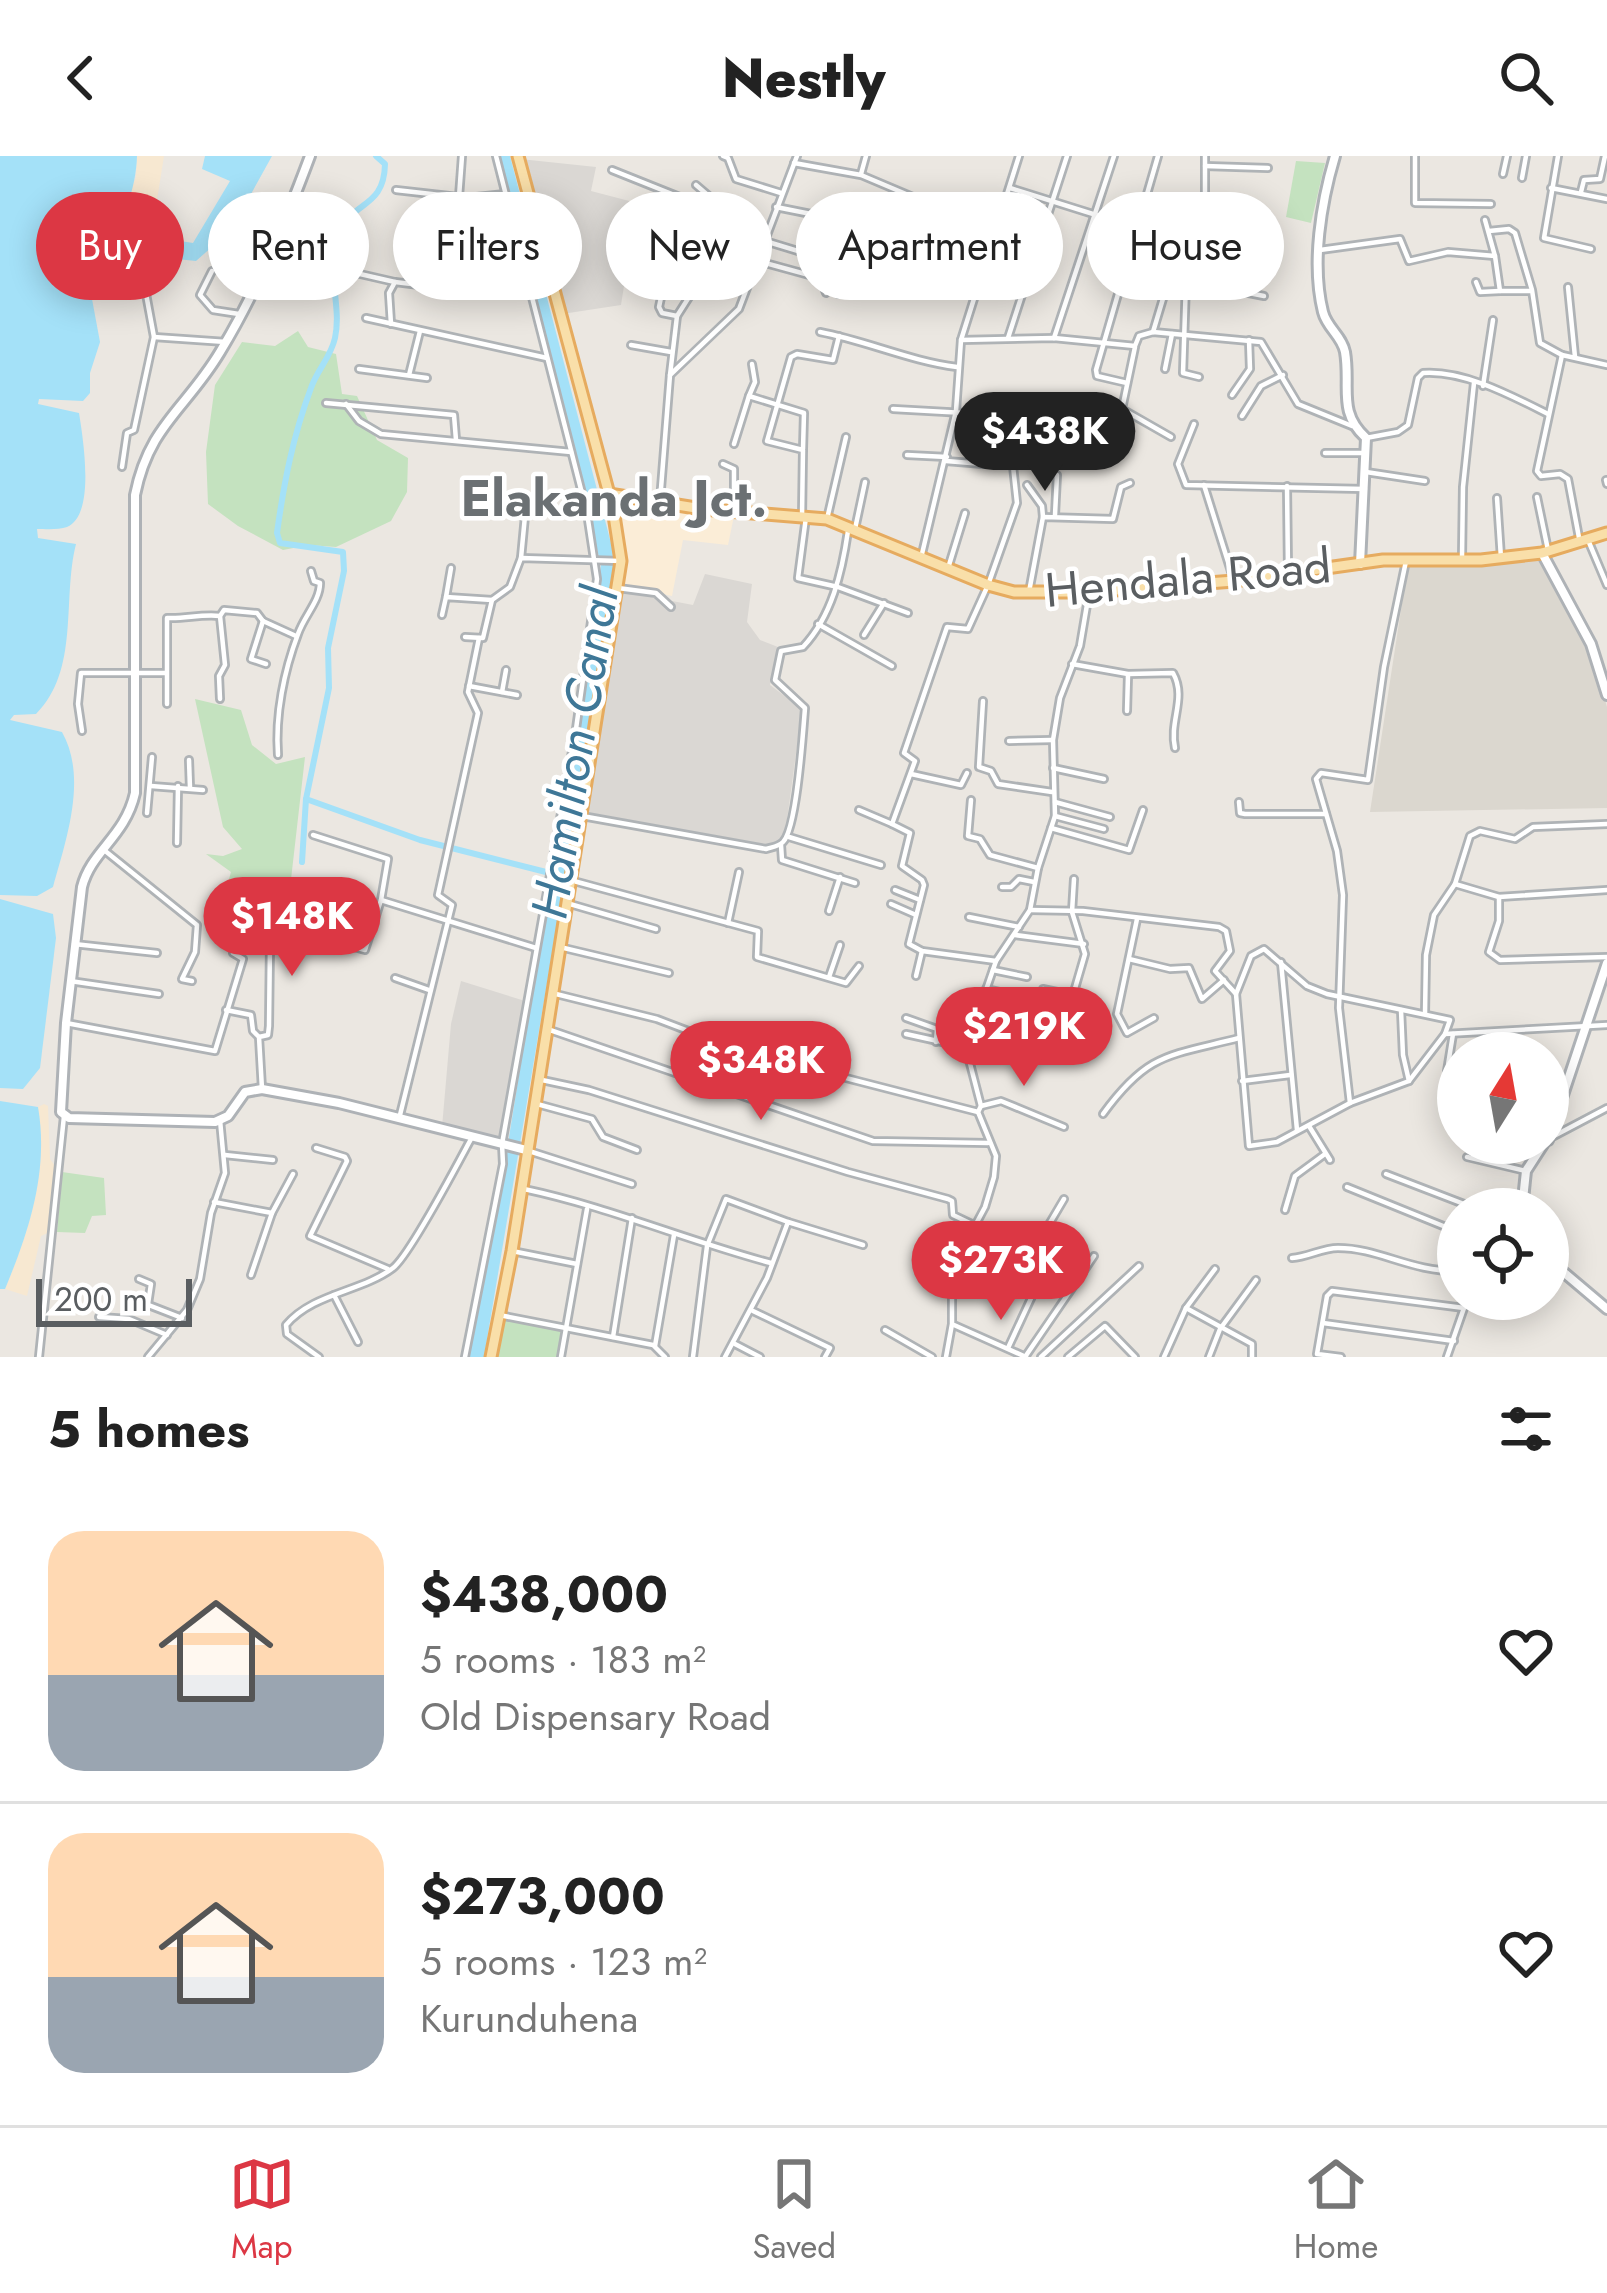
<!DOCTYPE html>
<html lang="en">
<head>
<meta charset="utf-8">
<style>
  :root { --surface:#fff; --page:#f6f6f6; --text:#222; --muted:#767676; --line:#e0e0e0; --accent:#dc3744 }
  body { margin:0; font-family:Jost,sans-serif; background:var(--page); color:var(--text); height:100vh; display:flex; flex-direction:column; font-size:45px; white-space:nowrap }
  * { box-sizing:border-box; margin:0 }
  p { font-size:39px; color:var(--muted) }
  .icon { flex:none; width:66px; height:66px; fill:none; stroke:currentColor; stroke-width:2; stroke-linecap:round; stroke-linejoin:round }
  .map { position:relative; height:1201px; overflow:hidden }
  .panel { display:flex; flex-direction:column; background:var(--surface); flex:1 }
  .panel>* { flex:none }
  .guide { position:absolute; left:36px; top:36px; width:1536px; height:108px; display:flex; gap:24px }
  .needle { width:78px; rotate:11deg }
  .fabs { position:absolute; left:1437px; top:876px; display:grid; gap:24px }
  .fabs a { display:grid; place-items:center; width:132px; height:132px; border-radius:50%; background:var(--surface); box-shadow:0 6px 30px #0003; font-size:60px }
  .scale { position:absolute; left:36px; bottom:30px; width:156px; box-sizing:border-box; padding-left:12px; border:6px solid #5a5e61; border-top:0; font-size:33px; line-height:42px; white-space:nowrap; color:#5a5e61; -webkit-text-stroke:9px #fff; paint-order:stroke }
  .price { position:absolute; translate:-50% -102px; padding:0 27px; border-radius:42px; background:var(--accent); color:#fff; font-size:39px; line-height:78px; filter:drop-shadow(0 3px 6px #0008) }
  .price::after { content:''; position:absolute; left:50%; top:72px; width:36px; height:27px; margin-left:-18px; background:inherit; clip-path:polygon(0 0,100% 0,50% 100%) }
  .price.active { background:#222; color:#fff }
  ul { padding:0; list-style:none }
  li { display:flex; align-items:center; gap:36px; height:300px; padding:0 48px }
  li+li { border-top:3px solid var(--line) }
  li span { display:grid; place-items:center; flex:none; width:336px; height:240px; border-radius:36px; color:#555 }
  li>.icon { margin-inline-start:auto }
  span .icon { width:144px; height:144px; fill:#fffc; stroke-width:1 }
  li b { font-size:51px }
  h2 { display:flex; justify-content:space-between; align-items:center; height:144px; padding:0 48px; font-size:51px }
  .chip { padding:0 42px; border-radius:54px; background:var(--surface); box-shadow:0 6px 30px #0003; font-size:42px; line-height:108px }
  .chip.active { background:var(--accent); color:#fff }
  header { display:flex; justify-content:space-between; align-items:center; height:156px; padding:0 48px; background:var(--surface); font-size:54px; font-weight:800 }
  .menu { display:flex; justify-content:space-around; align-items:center; height:168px; border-top:3px solid var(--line); background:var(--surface); font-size:33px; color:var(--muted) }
  .menu a { display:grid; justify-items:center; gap:6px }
  .menu .active { color:var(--accent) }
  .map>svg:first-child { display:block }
</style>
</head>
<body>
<header><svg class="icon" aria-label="back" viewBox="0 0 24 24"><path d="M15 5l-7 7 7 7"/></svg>Nestly<svg class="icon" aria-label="search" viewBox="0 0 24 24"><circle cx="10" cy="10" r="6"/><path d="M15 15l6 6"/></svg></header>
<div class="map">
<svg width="1607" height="1201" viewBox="0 0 1607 1201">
  <rect width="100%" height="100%" fill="#ebe7e1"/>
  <path fill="#fbedd7" d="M636 345 734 360 728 389 683 384 672 440 621 429 617 354 625 347Z"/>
  <g fill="#dad7d3">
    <path d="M520 3 596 11 591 35 637 47 621 149 562 158Z"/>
    <path d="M705 418 752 428 747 466 760 484 778 491 770 529 802 553 785 679 775 690 585 656 620 435 693 449Z"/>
    <path d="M461 825 525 845 501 985 442 971 451 868Z"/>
  </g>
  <path fill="#dbd7cf" d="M1544 403 1558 441 1591 492 1607 551V652L1370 656 1408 408Z"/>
  <g fill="#c4e2bf">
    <path d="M1296 5 1325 7 1311 67 1286 61Z"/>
    <path d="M298 175 308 191 336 198 342 238 357 240 377 284 408 302 407 336 391 365 336 391 309 389 283 394 238 370 208 348 206 296 215 229 242 186 275 190Z"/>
    <path d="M195 543 241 554 252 589 276 608 305 601 289 741 256 743 257 763 268 791H238L239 775 213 763C217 745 227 733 231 716L206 698 223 700 242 693 223 671Z"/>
    <path d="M62 1016 104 1022 106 1059 92 1060 85 1077 57 1076Z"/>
    <path d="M501 1161 562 1175 557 1201H495Z"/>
  </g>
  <g fill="#f7e8d1">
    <path d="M137 0H164L157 44 135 85 93 84 119 66 136 21Z"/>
    <path d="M44 948 48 950 50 1003 57 1013 52 1075 41 1080 27 1140 5 1133C29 1075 49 1015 38 951Z"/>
  </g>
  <g fill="#a4e1f8">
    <path d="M0 0H137C136 29 125 78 91 84 82 85 69 82 60 82L84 100 100 186 90 217V237L83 245 39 243 38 248 79 257C83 282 96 359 67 371 59 374 46 373 37 373L38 382 76 388C62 443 80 514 36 558L14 559 10 564 62 576C88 622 66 684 53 731L37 740 0 739Z"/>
    <path d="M205 0H272L231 74 196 105 167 102 165 107 177 118 147 121 152 107 145 99 155 81 193 87 230 25 202 13Z"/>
    <path d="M499 0H510L612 391 615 424 484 1201H468L505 1006 601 409Z"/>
    <path d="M0 743 53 758 56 782 40 912 23 933 0 932Z"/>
    <path d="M0 945 38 951C49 1015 29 1075 5 1133H0Z"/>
  </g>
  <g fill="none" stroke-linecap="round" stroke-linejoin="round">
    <g stroke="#a4e1f8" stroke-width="6">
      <path d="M306 643 420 684 546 716"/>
      <path d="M302 706 306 643 329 532 328 492 344 415 343 396 280 387 277 377C284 326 293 280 311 232 317 214 331 201 335 182 342 150 326 119 338 81 350 43 384 55 385 8L376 0"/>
    </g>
    <g stroke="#afb3b6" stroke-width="10">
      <g id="street">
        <path d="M723 0 728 2 736 23 781 37"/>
        <path d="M1415 0V47L1491 48"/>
        <path d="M1558 0 1544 82 1591 93"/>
        <path d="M794 7 861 19 996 76"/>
        <path d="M1205 10 1268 12"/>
        <path d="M612 14 682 42 659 151 662 157 677 160"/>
        <path d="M861 18 866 0"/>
        <path d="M1503 18 1507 0"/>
        <path d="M1522 22 1526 0"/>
        <path d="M1010 32 1192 89"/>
        <path d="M1551 32 1607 43"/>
        <path d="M396 34 467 42 505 38"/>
        <path d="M1581 36 1584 24 1600 23 1605 0"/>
        <path d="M459 41 462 0"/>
        <path d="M776 51 846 65"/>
        <path d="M1202 52 1268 62"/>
        <path d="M1489 75 1509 73 1515 77 1532 134 1540 187 1562 199"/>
        <path d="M765 85 844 109"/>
        <path d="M1320 94 1400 83 1409 105 1448 96 1495 100 1485 64"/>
        <path d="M851 95C898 92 942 98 989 96"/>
        <path d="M1191 98 1264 115"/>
        <path d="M1495 100 1500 135H1530"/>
        <path d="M758 105 820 122 826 137"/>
        <path d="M212 115 200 139 213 154 239 158"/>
        <path d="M360 118 395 126"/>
        <path d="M1188 125 1264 140"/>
        <path d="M1476 126 1480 136 1500 135"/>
        <path d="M1568 131 1575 201"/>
        <path d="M838 138 976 137"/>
        <path d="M366 162 547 202"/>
        <path d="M391 168 389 137 395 126 444 132"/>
        <path d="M820 176C867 185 910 205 957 211"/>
        <path d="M1153 176 1180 86"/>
        <path d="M154 181 226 186"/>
        <path d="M1008 182 1067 0"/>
        <path d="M1054 182 1114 0"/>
        <path d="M961 184 1054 182 1135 190 1139 180 1153 176 1261 186 1298 248 1352 270"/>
        <path d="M631 189 671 196"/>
        <path d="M1135 191 1122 253 1171 281"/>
        <path d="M359 213 427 222"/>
        <path d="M1165 213 1172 178"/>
        <path d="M409 219 420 175"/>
        <path d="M670 219 677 160 710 108 724 53 696 29"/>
        <path d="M1199 221 1183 217 1186 125 1205 41V0"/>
        <path d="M1127 227 1097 220 1096 214 1158 0"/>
        <path d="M1483 230 1493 164"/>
        <path d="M1232 239 1250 213 1249 184"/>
        <path d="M749 240 755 226 752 208"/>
        <path d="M326 247 454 259 456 284"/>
        <path d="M346 248 359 265 381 278 571 296"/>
        <path d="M893 253 1055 262 1096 268"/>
        <path d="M1242 260 1261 230 1283 219"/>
        <path d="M1194 268 1178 308 1186 329 1365 333"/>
        <path d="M1366 282 1398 276 1408 269 1418 222 1423 217C1464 214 1512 240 1548 258"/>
        <path d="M734 288 749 240 804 257 803 293"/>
        <path d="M1325 297H1366"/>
        <path d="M907 299 947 301"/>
        <path d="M946 305 983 308"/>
        <path d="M723 308 734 313V354"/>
        <path d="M122 311 127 277 134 274 154 181 139 100"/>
        <path d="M1366 316 1425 325"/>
        <path d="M1606 324 1607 328"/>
        <path d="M1027 329 1042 350 1043 361"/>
        <path d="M1204 329 1234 425"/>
        <path d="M1287 330 1288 414"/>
        <path d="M1537 341 1548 394"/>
        <path d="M1497 342 1501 402"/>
        <path d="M660 345 670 219 739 153 797 0"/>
        <path d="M512 353 525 360 521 402"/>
        <path d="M1055 359 1057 319"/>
        <path d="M802 361 803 294 767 285 791 201 797 198 833 204 839 180"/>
        <path d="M806 361 798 422 838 431 908 457"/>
        <path d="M827 363 846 281"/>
        <path d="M855 373 865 326"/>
        <path d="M1588 384 1607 429"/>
        <path d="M1580 387 1568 323 1560 318 1541 320 1537 315 1562 199 1607 209"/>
        <path d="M1462 401 1463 331 1474 227"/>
        <path d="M921 402 956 255 961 184 1019 0"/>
        <path d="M949 409 965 357"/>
        <path d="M618 432 656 437 671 451"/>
        <path d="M1029 436 1043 361 1113 363 1121 331 1130 327"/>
        <path d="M446 441 451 412"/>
        <path d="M442 459 446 441 492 444"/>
        <path d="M263 465 251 503 266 508"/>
        <path d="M818 468 892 510"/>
        <path d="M864 479 884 447"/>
        <path d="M465 481 483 482 492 444 510 431 521 402 621 405"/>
        <path d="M1072 508 1128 518 1173 517C1187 542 1169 565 1175 592"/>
        <path d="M469 530 517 539"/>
        <path d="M502 536 506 514"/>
        <path d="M220 543 219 520 225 509 220 460 224 454 257 457 263 465 296 480"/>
        <path d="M983 545 979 611 991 615 998 628 1052 636"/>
        <path d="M167 548V462C186 463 200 458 220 460"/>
        <path d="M1127 555 1128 519"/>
        <path d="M82 575 78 548 81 517H166"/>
        <path d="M1009 585 1052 584"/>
        <path d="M278 599C275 559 284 515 298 478 304 460 320 445 320 427L314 425 311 415"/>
        <path d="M189 604 190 632"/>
        <path d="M1053 612 1104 623"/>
        <path d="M911 618 961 629 967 617"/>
        <path d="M151 630 203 634"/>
        <path d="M971 644 968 680 980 683 990 699 1038 712"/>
        <path d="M1055 646 1110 661"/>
        <path d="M1239 646 1240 657 1245 658H1326"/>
        <path d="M859 654 892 668"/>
        <path d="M147 657 152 601"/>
        <path d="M582 660 766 693C772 691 778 691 783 686 797 672 803 576 805 552L775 524 781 495 803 491C832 460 842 416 848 375"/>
        <path d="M1055 660 1104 673"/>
        <path d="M1051 672 1129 694 1143 654"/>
        <path d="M313 679 388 703 381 744"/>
        <path d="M789 681 881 709"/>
        <path d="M177 687 178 630"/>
        <path d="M781 689 782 704 855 727"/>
        <path d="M104 694 197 769 195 796 182 823 192 825"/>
        <path d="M570 724 758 775 757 801 846 827 859 810"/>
        <path d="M1455 728 1499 741 1607 734"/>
        <path d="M1002 731H1011L1019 723 1034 726"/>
        <path d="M895 734 920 744"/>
        <path d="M1499 741V765L1489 796 1500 804 1607 801"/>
        <path d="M570 748 656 773"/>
        <path d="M891 748 916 759"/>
        <path d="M1030 754 1083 755 1219 771 1226 775 1230 795 1215 815 1236 838"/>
        <path d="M829 755 840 721"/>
        <path d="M262 758 274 757 270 787 269 870 268 879 259 881 262 933"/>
        <path d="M969 761 1019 771"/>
        <path d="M305 762 369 778"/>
        <path d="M1137 763 1117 858 1127 877 1154 862"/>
        <path d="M728 767 739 716"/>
        <path d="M302 777 365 794 381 744 536 792"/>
        <path d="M1015 779 1084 788"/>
        <path d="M74 788 157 797"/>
        <path d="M564 792 669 817"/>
        <path d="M1264 793 1307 830 1327 838 1450 864 1445 878 1409 925 1350 947 1277 986 1249 990 1236 838 1251 800Z"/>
        <path d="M1129 803 1170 813 1189 812 1202 843 1224 824"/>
        <path d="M996 805 922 795 909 788 924 729 922 724 902 710 910 677 892 668 915 605 904 597 947 471 968 473 988 429 1017 347 1013 310"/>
        <path d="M1281 806 1297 974"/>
        <path d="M993 814 1027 821"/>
        <path d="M916 820 922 795"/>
        <path d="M829 821 840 789"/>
        <path d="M395 822 429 834"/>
        <path d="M70 825 159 838"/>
        <path d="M986 833 1008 838"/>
        <path d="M1043 833 1076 840"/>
        <path d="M556 838 657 863 741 895 978 956"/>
        <path d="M226 854 251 859 253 875 258 880"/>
        <path d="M1401 854 1403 899 1409 925"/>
        <path d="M980 856 1021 864"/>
        <path d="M1425 858 1426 799 1434 759 1455 728 1470 680 1480 675 1515 683 1533 671 1607 668"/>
        <path d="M906 862 937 873 936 886"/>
        <path d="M66 867 215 895 243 803 233 797"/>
        <path d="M1066 867 1095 877"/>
        <path d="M972 868 1060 884 1085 798 1072 756 1074 723"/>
        <path d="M550 874 873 985 988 987"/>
        <path d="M906 878 965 891"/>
        <path d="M1445 878 1607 869"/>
        <path d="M1453 878 1447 915 1458 922"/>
        <path d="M1062 880 1092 898"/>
        <path d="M1492 897 1498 876"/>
        <path d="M967 898 1007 902 1019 880"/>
        <path d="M542 924 589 934 848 1016 948 1043 952 1045 953 1059 974 1069 1040 1083"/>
        <path d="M1242 925 1290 919"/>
        <path d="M1350 947 1339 852 1343 739 1337 695 1316 623 1321 617 1368 624 1384 511 1406 405"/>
        <path d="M537 948 592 963 603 981 637 994"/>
        <path d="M981 950 1001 945 1064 971"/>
        <path d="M1103 958C1148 896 1169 900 1239 882"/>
        <path d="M399 963 452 749 438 739 478 557 468 536 479 482"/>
        <path d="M1309 970 1330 1004"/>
        <path d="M1552 981 1607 952"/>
        <path d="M316 992 345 1001 347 1005 310 1080 388 1113"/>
        <path d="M529 995 632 1028"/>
        <path d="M225 999 273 1004"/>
        <path d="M1467 1001 1526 1015"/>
        <path d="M1386 1018 1477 1053"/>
        <path d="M1347 1031 1458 1076"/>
        <path d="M524 1033C609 1051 688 1085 771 1107"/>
        <path d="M214 1046 272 1057"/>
        <path d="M1285 1054 1295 1020 1325 998"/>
        <path d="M512 1095 577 1108"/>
        <path d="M960 1095 1021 1116 1064 1043"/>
        <path d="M1292 1102C1308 1101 1322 1092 1338 1092 1379 1092 1411 1116 1458 1115"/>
        <path d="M251 1119 272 1057 293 1018"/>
        <path d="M139 1123 151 1128 148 1148"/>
        <path d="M334 1139 358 1186"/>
        <path d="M128 1141 182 1162"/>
        <path d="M1186 1152 1252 1188V1201"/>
        <path d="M753 1155 830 1192 825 1201"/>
        <path d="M499 1159 653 1189 665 1201"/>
        <path d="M99 1161 129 1163 167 1179"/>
        <path d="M1323 1167 1454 1185"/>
        <path d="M954 1169 1026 1201"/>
        <path d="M885 1174 932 1201"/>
        <path d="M613 1181 632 1062"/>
        <path d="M735 1188 760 1201"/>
        <path d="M655 1190 674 1079"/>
        <path d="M1008 1192 1059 1082"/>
        <path d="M39 1201 64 960"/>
        <path d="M148 1201 187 1154 200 1123 211 1057 225 1017 220 964"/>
        <path d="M319 1201 287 1178 286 1169C313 1137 361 1136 393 1112 410 1099 458 1007 471 983"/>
        <path d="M465 1201 503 1008 502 988 576 573 597 423 587 357 496 0"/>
        <path d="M561 1201 587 1053"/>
        <path d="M693 1201 707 1090 726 1043 788 1066"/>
        <path d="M725 1201 767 1122 788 1066 863 1089"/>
        <path d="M946 1201 952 1168V1113L985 1051 994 1021 996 1000 978 956 981 950 966 892 996 805 1030 754 1038 712 1055 660 1053 584 1060 542 1080 490 1089 437"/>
        <path d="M1025 1201 1094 1100"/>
        <path d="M1041 1201 1139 1110"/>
        <path d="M1068 1201 1105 1170 1135 1201"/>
        <path d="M1164 1201 1186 1152 1215 1113"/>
        <path d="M1209 1201 1220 1173 1256 1124"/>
        <path d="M1341 1201 1317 1198 1327 1140 1332 1135 1464 1152 1447 1201"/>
      </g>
    </g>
    <g stroke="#aeb2b6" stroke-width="14">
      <g id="secondary">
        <path d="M310 0C285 67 257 135 220 196 186 253 149 269 135 339V637C125 681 91 695 82 731L66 867 61 956 69 962 215 966 228 960 245 936 262 933 339 947 526 994"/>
        <path d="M1335 0C1321 47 1311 108 1323 156 1327 172 1342 180 1345 196 1351 231 1337 256 1366 282L1360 408"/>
        <path d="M1542 397 1591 488 1607 539"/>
        <path d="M1548 984 1607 807"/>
        <path d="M1522 1053 1526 1015 1544 987"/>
        <path d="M1548 1103 1607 1153"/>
      </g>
    </g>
    <g stroke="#e6ab5f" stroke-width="15">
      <g id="primary">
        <path d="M609 338 702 353 827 363 988 429 1014 436H1089L1234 425 1383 404H1481L1542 397 1607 377"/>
        <path d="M491 1201 512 1095 621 405 613 353 518 0"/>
      </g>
    </g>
    <use href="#street" stroke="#fff" stroke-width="4.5"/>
    <use href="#secondary" stroke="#fff" stroke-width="8"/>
    <use href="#primary" stroke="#f9dfa9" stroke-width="9"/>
  </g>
  <g text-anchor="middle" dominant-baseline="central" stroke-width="9" stroke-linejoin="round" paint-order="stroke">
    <g font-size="48" fill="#5a5e61" stroke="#fff">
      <text transform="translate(1188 422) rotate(-5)">Hendala Road</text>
    </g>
    <g font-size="51" font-weight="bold" fill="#6b7073" stroke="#fff">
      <text x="614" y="342">Elakanda Jct.</text>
    </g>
    <g font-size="51" font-style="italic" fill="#3e7797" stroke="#fff">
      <text transform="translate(574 597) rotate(-81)">Hamilton Canal</text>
    </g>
  </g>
</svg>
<div class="fabs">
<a><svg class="needle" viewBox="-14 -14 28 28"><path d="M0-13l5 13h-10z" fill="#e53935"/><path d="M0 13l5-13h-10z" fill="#767676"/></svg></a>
<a><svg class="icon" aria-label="locate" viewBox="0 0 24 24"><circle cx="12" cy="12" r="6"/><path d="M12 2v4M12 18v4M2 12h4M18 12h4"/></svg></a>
</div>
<div class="scale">200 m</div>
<b class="price active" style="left:1045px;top:338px">$438K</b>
<b class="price" style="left:292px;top:823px">$148K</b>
<b class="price" style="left:1024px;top:933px">$219K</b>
<b class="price" style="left:761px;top:967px">$348K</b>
<b class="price" style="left:1001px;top:1167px">$273K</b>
<div class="guide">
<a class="chip active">Buy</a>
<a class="chip">Rent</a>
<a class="chip">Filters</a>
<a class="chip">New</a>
<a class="chip">Apartment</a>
<a class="chip">House</a>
</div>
</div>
<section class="panel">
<h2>5 homes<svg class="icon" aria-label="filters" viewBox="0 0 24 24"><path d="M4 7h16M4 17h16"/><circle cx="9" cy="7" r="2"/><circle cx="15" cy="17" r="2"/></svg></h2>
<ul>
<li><span style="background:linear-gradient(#ffd9b3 60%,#9aa5b1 0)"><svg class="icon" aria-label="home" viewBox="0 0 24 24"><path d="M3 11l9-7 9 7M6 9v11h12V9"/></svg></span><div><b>$438,000</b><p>5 rooms · 183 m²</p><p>Old Dispensary Road</p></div><svg class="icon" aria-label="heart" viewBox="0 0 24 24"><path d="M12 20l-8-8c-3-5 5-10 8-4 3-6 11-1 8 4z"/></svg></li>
<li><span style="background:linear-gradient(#ffd9b3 60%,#9aa5b1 0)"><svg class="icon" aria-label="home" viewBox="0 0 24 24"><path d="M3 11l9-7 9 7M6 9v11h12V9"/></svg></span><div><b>$273,000</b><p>5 rooms · 123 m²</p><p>Kurunduhena</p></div><svg class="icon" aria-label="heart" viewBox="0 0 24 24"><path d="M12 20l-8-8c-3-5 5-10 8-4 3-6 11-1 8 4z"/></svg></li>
</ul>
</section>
<nav class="menu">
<a class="active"><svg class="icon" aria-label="map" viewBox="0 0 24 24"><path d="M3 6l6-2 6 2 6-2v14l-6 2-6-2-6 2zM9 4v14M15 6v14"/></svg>Map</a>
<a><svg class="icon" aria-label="saved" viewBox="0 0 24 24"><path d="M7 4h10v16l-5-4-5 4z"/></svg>Saved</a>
<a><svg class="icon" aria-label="home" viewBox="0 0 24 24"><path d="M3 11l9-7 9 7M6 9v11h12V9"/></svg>Home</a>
</nav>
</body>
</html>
